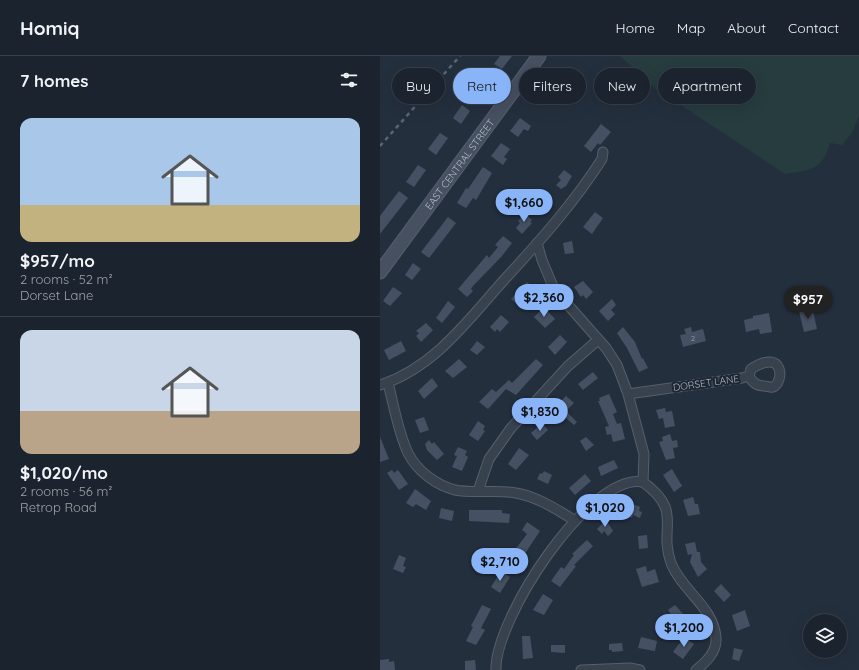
<!DOCTYPE html>
<html lang="en">
<head>
<meta charset="utf-8">
<style>
  :root { --surface:#1b232e; --page:#242b36; --text:#f1f3f6; --muted:#a0a4aa; --line:#39404a; --accent:#8ab4f8 }
  body { margin:0; font-family:Quicksand,sans-serif; background:var(--page); color:var(--text); height:100vh; display:flex; flex-direction:column; font-size:15px; white-space:nowrap }
  * { box-sizing:border-box; margin:0 }
  p { font-size:13px; color:var(--muted) }
  .icon { flex:none; width:22px; height:22px; fill:none; stroke:currentColor; stroke-width:2; stroke-linecap:round; stroke-linejoin:round }
  .map { position:relative; flex:1; overflow:hidden }
  .panel { display:flex; flex-direction:column; background:var(--surface); width:380px }
  .panel>* { flex:none }
  .guide { position:absolute; left:12px; top:12px; width:380px; height:36px; display:flex; gap:8px }
  .controls { position:absolute; left:423px; top:558px; display:grid; gap:8px }
  .controls a { display:grid; place-items:center; width:44px; height:44px; border-radius:50%; background:var(--surface); box-shadow:0 4px 16px #0002,0 0 0 1px var(--line); font-size:20px }
  .price { position:absolute; translate:-50% -34px; padding:0 9px; border-radius:14px; background:var(--accent); color:#111; font-size:13px; line-height:26px; filter:drop-shadow(0 1px 2px #0008) }
  .price::after { content:''; position:absolute; left:50%; top:24px; width:12px; height:9px; margin-left:-6px; background:inherit; clip-path:polygon(0 0,100% 0,50% 100%) }
  .price.selected { background:#222; color:#fff }
  ul { padding:0; list-style:none }
  li { display:grid; align-content:center; gap:8px; height:212px; padding:0 20px }
  li+li { border-top:1px solid var(--line) }
  li span { display:grid; place-items:center; height:124px; border-radius:12px; color:#555 }
  li>.icon { margin-inline-start:auto }
  span .icon { width:72px; height:72px; fill:#fffc; stroke-width:1 }
  li b { font-size:17px }
  h2 { display:flex; justify-content:space-between; align-items:center; height:48px; padding:0 20px; font-size:17px }
  .pill { padding:0 14px; border-radius:18px; background:var(--surface); box-shadow:0 4px 16px #0002,0 0 0 1px var(--line); font-size:14px; line-height:36px }
  .pill.selected { background:var(--accent); color:#111 }
  header { display:flex; align-items:center; gap:24px; box-sizing:border-box; height:56px; padding:0 20px; background:var(--surface); border-bottom:1px solid var(--line) }
  header strong { font-size:19px }
  nav { display:flex; gap:22px; margin-inline-start:auto; font-size:14px }
  main { display:flex; flex:1; min-height:0 }
  .map>svg:first-child { display:block }
</style>
</head>
<body>
<header>
<strong>Homiq</strong>
<nav><a>Home</a><a>Map</a><a>About</a><a>Contact</a></nav>
</header>
<main>
<section class="panel">
<h2>7 homes<svg class="icon" aria-label="filters" viewBox="0 0 24 24"><path d="M4 7h16M4 17h16"/><circle cx="9" cy="7" r="2"/><circle cx="15" cy="17" r="2"/></svg></h2>
<ul>
<li><span style="background:linear-gradient(#a9c7e8 70%,#c2b280 0)"><svg class="icon" aria-label="home" viewBox="0 0 24 24"><path d="M3 11l9-7 9 7M6 9v11h12V9"/></svg></span><div><b>$957/mo</b><p>2 rooms · 52 m²</p><p>Dorset Lane</p></div></li>
<li><span style="background:linear-gradient(#c9d6e8 65%,#b9a48a 0)"><svg class="icon" aria-label="home" viewBox="0 0 24 24"><path d="M3 11l9-7 9 7M6 9v11h12V9"/></svg></span><div><b>$1,020/mo</b><p>2 rooms · 56 m²</p><p>Retrop Road</p></div></li>
</ul>
</section>
<div class="map">
<svg width="479" height="614" viewBox="0 0 479 614">
  <rect width="100%" height="100%" fill="#242f3e"/>
  <path fill="#263c3f" d="M240 0H479V60L472 77 462 89 450 87C443 115 429 114 405 118L275 32Z"/>
  <g fill="#455162">
    <path d="M120 0H132L122 13 114 8Z"/>
    <path d="M103 24 110 30 101 42 93 36Z"/>
    <path d="M198 24 207 31 197 44 188 37Z"/>
    <path d="M162 28 171 35 163 46 154 39Z"/>
    <path d="M82 49 90 55 81 68 73 62Z"/>
    <path d="M140 62 151 70 148 75 144 73 138 81 130 75Z"/>
    <path d="M221 68 231 76 220 89 218 87 211 96 204 90Z"/>
    <path d="M60 77 68 82 56 99 48 93Z"/>
    <path d="M121 87 130 93 124 101 127 103 123 109 111 100Z"/>
    <path d="M38 109 46 114 34 131 26 126Z"/>
    <path d="M103 111 112 117 96 144 93 142 86 152 77 147 86 132 88 133Z"/>
    <path d="M184 114 192 120 186 130 181 133 176 129 181 124 178 121Z"/>
    <path d="M19 135 28 142 0 178V160Z"/>
    <path d="M163 138 171 145 163 154 155 147Z"/>
    <path d="M215 156 223 162 212 178 203 171Z"/>
    <path d="M145 157 152 164 150 166 152 167 142 178 136 172 140 167 138 165Z"/>
    <path d="M68 161 76 167 49 202 41 196Z"/>
    <path d="M123 180 132 187 122 200 93 230 91 233 93 235 87 241 78 233 107 199 109 202 118 191 115 189Z"/>
    <path d="M192 185 194 197 185 198 183 187Z"/>
    <path d="M33 207 41 213 32 224 25 219Z"/>
    <path d="M203 225 213 236 206 243 203 239 201 241 194 231Z"/>
    <path d="M147 226 151 230 149 233 153 237 148 242 150 244 141 252 131 243Z"/>
    <path d="M13 231 22 237 10 250 3 245Z"/>
    <path d="M232 243 236 249 231 254 235 258 228 265 219 255Z"/>
    <path d="M68 245 75 251 62 267 56 262Z"/>
    <path d="M164 251 175 263 165 272 154 261Z"/>
    <path d="M432 251 437 273 424 276 419 255Z"/>
    <path d="M389 257 392 276 380 278 379 273 366 276 364 264 373 262V260Z"/>
    <path d="M121 259 129 266 120 276 117 273 115 276 110 271Z"/>
    <path d="M46 267 53 274 41 286 36 280 39 277 36 275Z"/>
    <path d="M243 271 255 286 262 303 263 302 268 312 259 316 247 292 237 277Z"/>
    <path d="M311 271 312 276 323 273 326 285 303 291 300 279 306 278 304 273Z"/>
    <path d="M180 279 187 286 175 299 168 291Z"/>
    <path d="M21 285 26 295 9 304 4 294Z"/>
    <path d="M97 285 105 291 97 299 90 294Z"/>
    <path d="M79 303 87 311 73 322 65 315Z"/>
    <path d="M156 303 163 309 136 339 126 333 108 353 99 346 112 333 116 336 129 324 132 327Z"/>
    <path d="M213 316 218 322 203 334 198 328Z"/>
    <path d="M52 322 58 330 44 343 38 335Z"/>
    <path d="M229 338 237 356 233 358 237 368 241 367 245 383 233 386 231 378 227 379 225 371 229 370 218 345H220L219 342Z"/>
    <path d="M186 340 194 347 186 355 197 366 194 369 174 352Z"/>
    <path d="M285 352 286 356 292 355 295 370 285 372 283 362 279 363 276 354Z"/>
    <path d="M44 361 49 374 40 377 35 364Z"/>
    <path d="M98 365 105 370 103 374 105 375 98 385 89 379Z"/>
    <path d="M162 367 168 374 157 384 151 377Z"/>
    <path d="M290 378 292 385 297 384 298 391 293 392 295 402 286 404 279 386 283 385 282 381Z"/>
    <path d="M0 381 9 403 0 406Z"/>
    <path d="M206 381 214 389 206 395 200 385Z"/>
    <path d="M49 384 52 388 54 386 64 398 57 404 47 394 45 388Z"/>
    <path d="M78 391 87 395 85 399 88 401 82 415 72 411 77 400 74 399Z"/>
    <path d="M139 392 149 399 136 414 128 408Z"/>
    <path d="M234 404 238 412 221 420 218 411Z"/>
    <path d="M292 413 302 430 294 436 283 419Z"/>
    <path d="M12 414 14 417 18 414 28 428 19 434 7 417Z"/>
    <path d="M164 415 172 419 168 428 157 423 160 417 162 418Z"/>
    <path d="M205 418 211 425 195 439 189 432Z"/>
    <path d="M35 433 51 445 46 454 36 448 33 451 26 447Z"/>
    <path d="M313 441 315 448H318L320 458 308 460 303 444Z"/>
    <path d="M248 446 260 451 259 455 262 456 260 462 253 459 252 462 246 460 247 457 245 456Z"/>
    <path d="M61 452 74 455 72 465 59 462Z"/>
    <path d="M89 454H122V457L130 458 129 467 89 465Z"/>
    <path d="M226 464 233 475 228 480 224 475 222 478 217 473Z"/>
    <path d="M147 466 160 475 138 508 134 505 132 507 128 503 147 478 142 474Z"/>
    <path d="M267 479 268 492 259 493 258 480Z"/>
    <path d="M207 484 213 490 194 509 196 510 180 531 171 525 181 511 184 513 194 499 192 498Z"/>
    <path d="M315 486 317 496H320L321 506 327 513 318 521 310 506 312 498 308 499 305 488Z"/>
    <path d="M19 499 26 502 23 510 26 511 23 517 13 513Z"/>
    <path d="M266 510 267 516 275 513 279 526 262 531 256 513Z"/>
    <path d="M121 515 130 521 120 537 111 531Z"/>
    <path d="M341 528 351 539 344 546 334 535Z"/>
    <path d="M163 538 173 544 164 559 153 554Z"/>
    <path d="M102 549 111 553 101 572 105 574 96 589 86 585 93 571 91 570Z"/>
    <path d="M295 549 305 560 297 567 288 554Z"/>
    <path d="M365 554 370 570 357 575 352 559Z"/>
    <path d="M142 580H150L153 602 143 603Z"/>
    <path d="M261 581 277 585 275 595 258 592Z"/>
    <path d="M304 581 314 588 303 603 293 596Z"/>
    <path d="M242 587 243 595 232 596V594H229V588Z"/>
    <path d="M171 589H185V597L171 596Z"/>
    <path d="M354 592 363 594 359 605 352 603Z"/>
    <path d="M9 603V606L14 605 15 614H0V604Z"/>
    <path d="M95 604 96 614H85V605Z"/>
  </g>
  <g fill="none" stroke-linecap="round" stroke-linejoin="round">
    <g stroke="#565f6c" stroke-width="11">
      <g id="street">
        <path d="M157 187 162 204 174 233 226 292 237 309 248 338 264 398 263 426C304 456 278 470 291 507 302 535 334 551 336 582 337 596 326 606 316 614"/>
        <path d="M8 327C14 350 18 376 28 397 37 415 56 429 75 434 95 438 117 433 136 437 158 441 176 453 194 464"/>
        <path d="M0 329C54 312 88 264 124 224 159 186 194 147 222 103L223 96"/>
        <path d="M248 338 362 322 369 320 371 313C405 291 404 327 393 331 391 332 387 330 384 330 376 330 372 326 369 320"/>
        <path d="M98 435 109 403 131 372 188 310 218 284"/>
        <path d="M116 614C114 565 208 417 263 426"/>
        <path d="M201 614 250 612 260 614"/>
      </g>
    </g>
    <g stroke="#565f6c" stroke-width="15">
      <g id="secondary">
        <path id="s1" d="M0 216 159 0"/>
      </g>
    </g>
    <use href="#street" stroke="#38414e" stroke-width="9"/>
    <use href="#secondary" stroke="#465061" stroke-width="13"/>
    <path stroke="#5a6575" stroke-width="2.5" stroke-dasharray="4 4" stroke-linecap="butt" d="M0 90 80 0"/>
  </g>
  <g text-anchor="middle" dominant-baseline="central" stroke-width="4" stroke-linejoin="round" paint-order="stroke">
    <g font-size="8" fill="#98a1af">
      <text x="313" y="282">2</text>
    </g>
    <g font-size="10" fill="#b4bcc9" stroke="#1d2633">
      <text stroke="none"><textPath href="#s1" startOffset="134">EAST CENTRAL STREET</textPath></text>
      <text transform="translate(326 327) rotate(-8)">DORSET LANE</text>
    </g>
  </g>
</svg>
<div class="controls">
<a><svg class="icon" aria-label="layers" viewBox="0 0 24 24"><path d="M12 4l9 5-9 5-9-5zM3 14l9 5 9-5"/></svg></a>
</div>
<b class="price" style="left:144px;top:167px">$1,660</b>
<b class="price" style="left:164px;top:262px">$2,360</b>
<b class="price selected" style="left:428px;top:264px">$957</b>
<b class="price" style="left:160px;top:376px">$1,830</b>
<b class="price" style="left:225px;top:472px">$1,020</b>
<b class="price" style="left:120px;top:526px">$2,710</b>
<b class="price" style="left:304px;top:592px">$1,200</b>
<div class="guide">
<a class="pill">Buy</a>
<a class="pill selected">Rent</a>
<a class="pill">Filters</a>
<a class="pill">New</a>
<a class="pill">Apartment</a>
</div>
</div>
</main>
</body>
</html>
